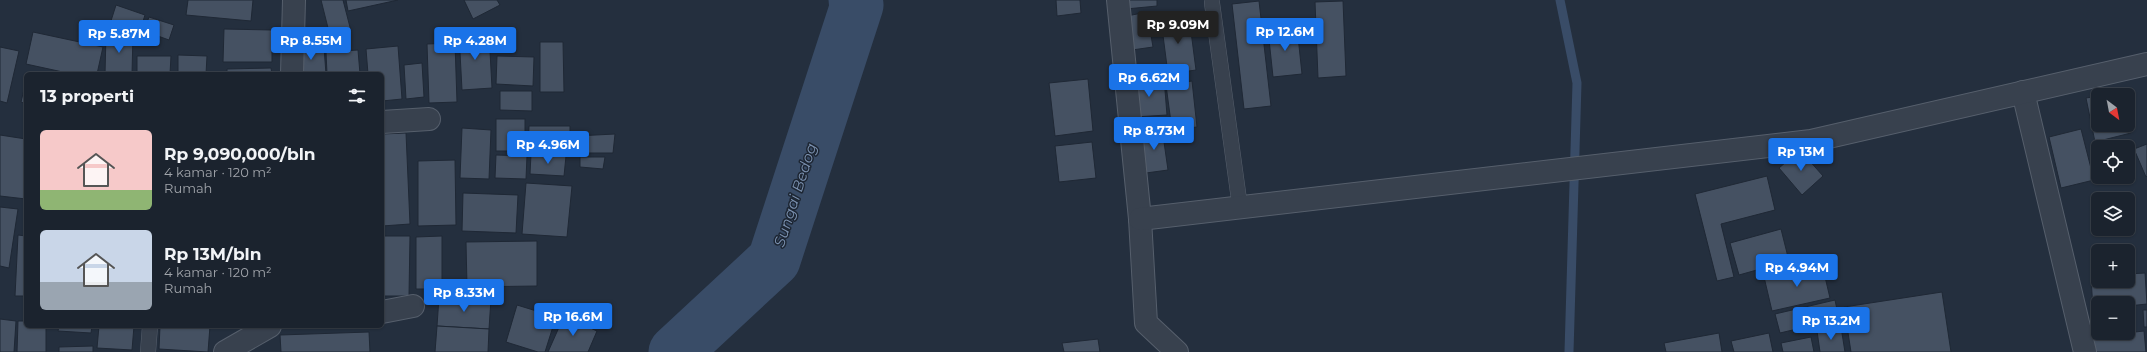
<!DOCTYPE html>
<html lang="id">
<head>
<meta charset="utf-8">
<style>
  :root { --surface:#1b232e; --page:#242b36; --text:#f1f3f6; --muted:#a0a4aa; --line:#39404a; --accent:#1a73e8 }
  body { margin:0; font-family:Montserrat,sans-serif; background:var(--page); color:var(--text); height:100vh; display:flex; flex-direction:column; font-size:15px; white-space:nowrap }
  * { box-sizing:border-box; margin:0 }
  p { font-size:13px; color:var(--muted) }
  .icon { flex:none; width:22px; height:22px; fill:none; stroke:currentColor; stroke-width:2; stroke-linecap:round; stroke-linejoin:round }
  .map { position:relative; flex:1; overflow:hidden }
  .sheet { position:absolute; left:24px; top:72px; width:360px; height:256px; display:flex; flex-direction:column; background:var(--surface); border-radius:6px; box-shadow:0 1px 3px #0004,0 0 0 1px var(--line) }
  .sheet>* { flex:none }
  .needle { width:26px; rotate:148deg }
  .fabs { position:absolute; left:2091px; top:88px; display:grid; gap:8px }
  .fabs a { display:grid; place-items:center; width:44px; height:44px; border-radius:6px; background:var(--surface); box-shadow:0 1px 3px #0004,0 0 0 1px var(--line); font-size:20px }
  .price { position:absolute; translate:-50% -34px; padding:0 9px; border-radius:4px; background:var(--accent); color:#fff; font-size:13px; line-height:26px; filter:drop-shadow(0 1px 2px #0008) }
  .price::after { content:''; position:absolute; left:50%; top:24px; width:12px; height:9px; margin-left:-6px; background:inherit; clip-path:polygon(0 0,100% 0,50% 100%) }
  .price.current { background:#222; color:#fff }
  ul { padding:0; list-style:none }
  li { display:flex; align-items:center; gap:12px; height:100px; padding:0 16px }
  li span { display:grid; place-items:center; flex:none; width:112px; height:80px; border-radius:6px; color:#555 }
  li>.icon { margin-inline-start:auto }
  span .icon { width:48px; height:48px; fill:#fffc; stroke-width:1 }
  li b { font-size:17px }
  h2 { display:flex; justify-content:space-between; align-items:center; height:48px; padding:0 16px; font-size:17px }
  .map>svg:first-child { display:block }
</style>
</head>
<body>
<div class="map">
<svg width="2147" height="352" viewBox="0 0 2147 352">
  <rect width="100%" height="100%" fill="#242f3e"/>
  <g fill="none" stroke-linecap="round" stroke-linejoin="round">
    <path stroke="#394c67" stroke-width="9" d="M1560 0 1577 83 1569 352"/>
    <path stroke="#394c67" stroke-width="53" d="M675 352 774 260 857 5 855 0"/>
  </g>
  <g fill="#455162" stroke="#1f2835">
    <path d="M188 0H253L251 21 186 15Z"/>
    <path d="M321 0H343L351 31 330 36Z"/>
    <path d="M346 0H398L348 11Z"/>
    <path d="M464 0H497L500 5 473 19Z"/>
    <path d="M1056 0H1080L1081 13 1057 16Z"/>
    <path d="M1126 0H1157V6L1126 9Z"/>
    <path d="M1259 1 1271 106 1244 109 1232 4Z"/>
    <path d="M1343 1 1346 76 1318 78 1315 2Z"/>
    <path d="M116 5 145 15 139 34 110 24Z"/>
    <path d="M1147 12 1153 47 1132 50 1127 16Z"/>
    <path d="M1189 16 1196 70 1168 74 1161 20Z"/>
    <path d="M149 17 174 25 169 40 144 31Z"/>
    <path d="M1297 27 1302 74 1273 77 1268 30Z"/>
    <path d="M224 29 272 30V62H223Z"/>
    <path d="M33 32 103 47 97 74H72L26 64Z"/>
    <path d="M489 33 492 88 462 90 459 34Z"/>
    <path d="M106 34H133L132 74H105Z"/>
    <path d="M540 42H563L564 92H540Z"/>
    <path d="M455 43 457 102 429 103 427 44Z"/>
    <path d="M398 46 402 99 382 101V74H368L366 49Z"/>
    <path d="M0 47 19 51 7 103 0 101Z"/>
    <path d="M324 47 326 74H296L295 50Z"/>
    <path d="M358 50 360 74H327L326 52Z"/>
    <path d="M178 55 207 56 206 74H178Z"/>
    <path d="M137 56H171L170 74H137Z"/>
    <path d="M497 56 534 57 533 86 496 84Z"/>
    <path d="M422 63 424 97 406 99 404 65Z"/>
    <path d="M271 68 272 74H227V69Z"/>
    <path d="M1164 78 1167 115 1134 117 1131 81Z"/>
    <path d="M1088 79 1093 131 1055 136 1049 83Z"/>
    <path d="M26 81V104L21 102Z"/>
    <path d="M1192 81 1197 127 1172 130 1166 85Z"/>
    <path d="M500 91H532V111L500 110Z"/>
    <path d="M2121 91 2122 95H2101Z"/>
    <path d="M2098 96V125H2128V121L2131 133 2095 142 2086 98Z"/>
    <rect x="496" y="119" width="29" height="32"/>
    <path d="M529 126H570V149H528Z"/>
    <path d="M462 128 491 130 489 179 460 178Z"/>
    <path d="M1162 128 1168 170 1146 173 1139 132Z"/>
    <path d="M2081 129 2094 180 2061 188 2049 137Z"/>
    <path d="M406 133 410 224 382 226V134Z"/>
    <path d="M615 134 613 153H577L576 136Z"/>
    <path d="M0 135 26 139V199L0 196Z"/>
    <path d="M1092 142 1096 178 1059 182 1055 146Z"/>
    <path d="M2127 144 2135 168 2128 170V147H2119Z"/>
    <path d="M2147 144V176L2146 177 2134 149Z"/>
    <path d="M1800 150 1823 176 1802 195 1779 168Z"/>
    <path d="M531 154 566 156 564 176 530 174Z"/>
    <path d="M496 155 527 156 526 179 495 178Z"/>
    <path d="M580 157H605L603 169 580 167Z"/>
    <path d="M455 160 456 225 418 226V161Z"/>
    <path d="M1767 176 1775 210 1721 224 1734 277 1717 281 1695 194Z"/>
    <path d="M526 183 572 186 567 237 522 234Z"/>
    <path d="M463 193 518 195 516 233 462 231Z"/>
    <path d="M0 207 18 209 9 268 0 266Z"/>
    <path d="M1781 229 1789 261 1739 275 1730 243Z"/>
    <path d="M18 235 26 236V296H15Z"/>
    <path d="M382 236H410L409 296H382Z"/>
    <path d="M442 236V289H416V237Z"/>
    <path d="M537 241V286L467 287 466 242Z"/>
    <path d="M1822 264 1830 298 1772 311 1764 277Z"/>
    <path d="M2145 273 2147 304 2128 306V303H2098V309H2093L2091 278 2098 277V281H2128V274Z"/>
    <path d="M1942 292 1951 352H1851L1844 307Z"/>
    <path d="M439 297 491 299 489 329 437 326Z"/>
    <path d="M1835 300 1839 319 1780 333 1775 314Z"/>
    <path d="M517 305 556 317 545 352H538L506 342Z"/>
    <path d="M2143 310H2147V327H2144Z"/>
    <path d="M564 316 597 331 588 352H548Z"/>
    <path d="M0 319 16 321 14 352H0Z"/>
    <path d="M18 321H26V326H46V352H17Z"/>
    <path d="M59 326H92L91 333 58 331Z"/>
    <path d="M99 326H134L132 350 97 348Z"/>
    <path d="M160 326H210L208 352 159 349Z"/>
    <path d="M437 326 489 329 488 352H435Z"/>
    <path d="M1841 327 1845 352H1820L1817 331Z"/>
    <path d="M2144 331 2146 352H2092L2090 337Z"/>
    <path d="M369 332 370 352H281L280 335Z"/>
    <path d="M1719 333 1722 352H1666L1664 343Z"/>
    <path d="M1769 333 1773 352H1734L1731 341Z"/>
    <path d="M1811 337 1814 352H1783L1781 343Z"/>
    <path d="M1098 339 1100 352H1064L1062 343Z"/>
    <path d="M93 346V352H59V347Z"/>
  </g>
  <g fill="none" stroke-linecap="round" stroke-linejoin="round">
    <g stroke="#565f6c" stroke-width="16">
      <g id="service">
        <path d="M1212 3 1240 207"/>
        <path d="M148 352 150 326"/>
      </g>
    </g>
    <g stroke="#565f6c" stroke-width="24">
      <g id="minor">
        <path d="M1118 0 1140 219 1146 323 1177 352"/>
        <path d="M292 74 294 0"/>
        <path d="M2023 92 2085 352"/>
        <path d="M382 122 429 119"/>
        <path d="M1140 219 1811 141 2147 64"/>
        <path d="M382 312 413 306"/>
        <path d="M225 352 270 326"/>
      </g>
    </g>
    <use href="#service" stroke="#38414e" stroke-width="15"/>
    <use href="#minor" stroke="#38414e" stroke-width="22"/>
  </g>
  <g text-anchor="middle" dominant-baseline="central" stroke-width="3" stroke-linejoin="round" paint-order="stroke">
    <g font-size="15" font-style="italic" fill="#7c92b1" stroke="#1d2633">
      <text transform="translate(795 195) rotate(-72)">Sungai Bedog</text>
    </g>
  </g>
</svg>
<div class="fabs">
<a><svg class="needle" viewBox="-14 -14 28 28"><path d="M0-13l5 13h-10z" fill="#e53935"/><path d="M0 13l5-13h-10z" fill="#a0a4aa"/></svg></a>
<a><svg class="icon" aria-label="locate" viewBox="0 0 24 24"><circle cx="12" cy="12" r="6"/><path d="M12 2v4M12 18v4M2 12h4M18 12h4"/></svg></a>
<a><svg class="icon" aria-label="layers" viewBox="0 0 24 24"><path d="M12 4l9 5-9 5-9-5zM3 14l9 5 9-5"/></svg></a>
<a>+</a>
<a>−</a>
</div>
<b class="price current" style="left:1178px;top:45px">Rp 9.09M</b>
<b class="price" style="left:1285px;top:52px">Rp 12.6M</b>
<b class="price" style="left:119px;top:54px">Rp 5.87M</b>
<b class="price" style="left:311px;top:61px">Rp 8.55M</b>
<b class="price" style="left:475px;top:61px">Rp 4.28M</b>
<b class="price" style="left:1149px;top:98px">Rp 6.62M</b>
<b class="price" style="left:1154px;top:151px">Rp 8.73M</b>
<b class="price" style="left:548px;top:165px">Rp 4.96M</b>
<b class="price" style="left:1801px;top:172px">Rp 13M</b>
<b class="price" style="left:1797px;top:288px">Rp 4.94M</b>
<b class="price" style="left:464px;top:313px">Rp 8.33M</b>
<b class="price" style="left:573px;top:337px">Rp 16.6M</b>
<b class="price" style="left:1831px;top:341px">Rp 13.2M</b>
<section class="sheet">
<h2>13 properti<svg class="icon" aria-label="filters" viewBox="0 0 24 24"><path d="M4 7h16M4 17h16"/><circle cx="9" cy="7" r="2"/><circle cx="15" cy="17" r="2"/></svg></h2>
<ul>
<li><span style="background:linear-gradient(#f6c9c9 75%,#8fb573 0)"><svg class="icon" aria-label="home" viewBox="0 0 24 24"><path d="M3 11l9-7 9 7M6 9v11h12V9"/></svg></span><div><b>Rp 9,090,000/bln</b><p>4 kamar · 120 m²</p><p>Rumah</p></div></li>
<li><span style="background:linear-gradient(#c9d6e8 65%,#9aa5b1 0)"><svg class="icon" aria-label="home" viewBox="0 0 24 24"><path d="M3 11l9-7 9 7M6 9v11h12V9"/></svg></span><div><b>Rp 13M/bln</b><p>4 kamar · 120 m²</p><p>Rumah</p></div></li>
</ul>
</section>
</div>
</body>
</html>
